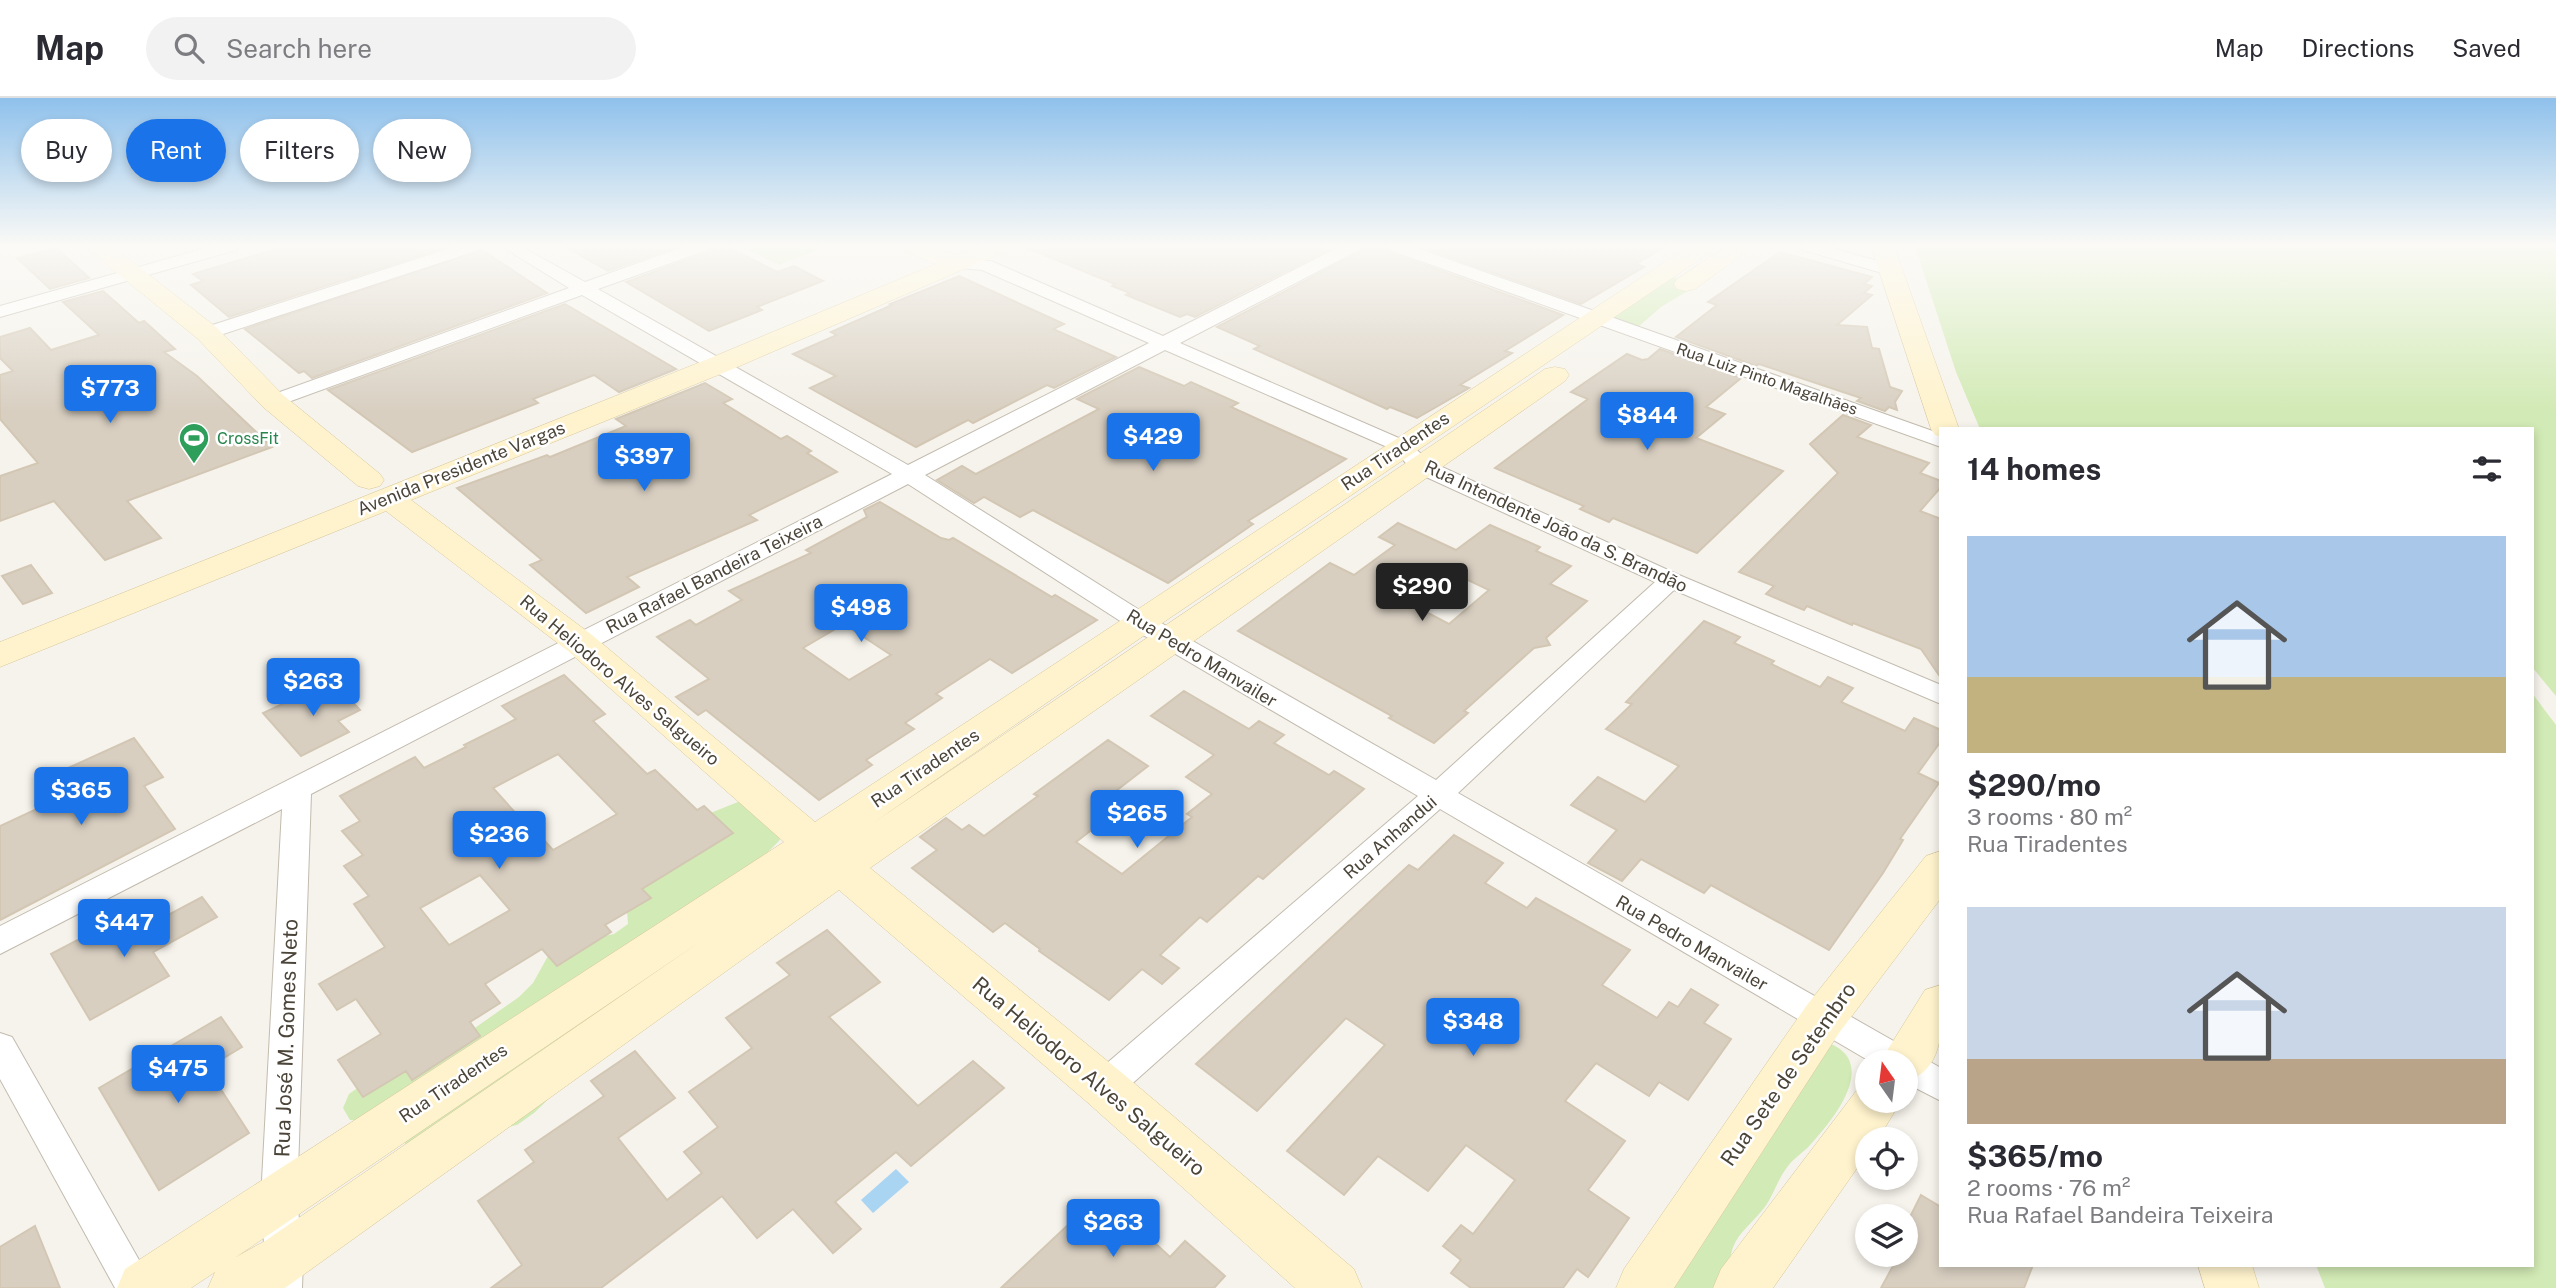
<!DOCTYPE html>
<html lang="en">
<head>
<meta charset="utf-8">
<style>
  :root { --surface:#fff; --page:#f2f2f3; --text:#2b2b33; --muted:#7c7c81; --line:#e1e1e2; --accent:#1a73e8 }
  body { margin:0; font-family:"Public Sans",sans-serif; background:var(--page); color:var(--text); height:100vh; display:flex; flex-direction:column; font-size:26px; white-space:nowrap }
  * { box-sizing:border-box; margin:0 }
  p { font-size:23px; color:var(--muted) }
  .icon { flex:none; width:38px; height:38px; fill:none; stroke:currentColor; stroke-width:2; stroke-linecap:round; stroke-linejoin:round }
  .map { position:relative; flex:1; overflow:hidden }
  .details { position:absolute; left:1939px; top:329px; width:595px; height:840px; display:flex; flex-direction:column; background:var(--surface); border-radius:0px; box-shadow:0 4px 10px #0003 }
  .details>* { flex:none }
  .top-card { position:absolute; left:21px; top:21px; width:665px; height:63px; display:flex; gap:14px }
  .needle { width:46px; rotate:346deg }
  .fabs { position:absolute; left:1855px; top:952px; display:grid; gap:14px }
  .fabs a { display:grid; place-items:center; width:63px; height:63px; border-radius:50%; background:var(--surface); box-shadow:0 4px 10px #0003; font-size:35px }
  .price { position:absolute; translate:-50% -60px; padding:0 16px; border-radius:7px; background:var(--accent); color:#fff; font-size:23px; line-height:46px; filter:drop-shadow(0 2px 4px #0008) }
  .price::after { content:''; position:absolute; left:50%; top:42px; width:21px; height:16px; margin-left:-10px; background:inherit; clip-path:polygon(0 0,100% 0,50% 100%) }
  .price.on { background:#222; color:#fff }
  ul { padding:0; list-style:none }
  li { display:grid; align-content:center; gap:14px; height:371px; padding:0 28px }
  li span { display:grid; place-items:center; height:217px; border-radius:0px; color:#555 }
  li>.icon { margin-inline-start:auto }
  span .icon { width:126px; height:126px; fill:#fffc; stroke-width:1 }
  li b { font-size:30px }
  h2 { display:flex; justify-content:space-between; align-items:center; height:84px; padding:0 28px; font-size:30px }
  .chip { padding:0 24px; border-radius:32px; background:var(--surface); box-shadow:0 4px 10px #0003; font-size:24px; line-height:63px }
  .chip.on { background:var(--accent); color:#fff }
  header { display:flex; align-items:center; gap:42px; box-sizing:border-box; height:98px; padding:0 35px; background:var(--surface); border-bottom:2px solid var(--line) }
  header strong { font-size:33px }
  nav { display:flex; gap:38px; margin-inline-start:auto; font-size:24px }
  .search { width:490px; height:63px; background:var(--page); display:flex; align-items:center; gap:18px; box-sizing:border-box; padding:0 24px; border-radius:38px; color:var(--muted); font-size:26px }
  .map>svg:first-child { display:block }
</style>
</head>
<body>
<header>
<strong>Map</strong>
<div class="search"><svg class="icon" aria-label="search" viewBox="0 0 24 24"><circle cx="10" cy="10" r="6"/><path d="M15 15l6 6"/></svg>Search here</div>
<nav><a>Map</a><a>Directions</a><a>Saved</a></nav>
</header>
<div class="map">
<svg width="2556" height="1190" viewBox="0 0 2556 1190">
  <rect width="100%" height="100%" fill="#f6f3ec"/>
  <g fill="#d2eab5">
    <path d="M741 148H816L822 150 779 167Z"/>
    <path d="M1915 148H2556V598L2532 569V331H1980L1956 274Z"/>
    <path d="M1671 180H1685L1691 191 1661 209 1638 229 1609 219Z"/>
    <path d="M2532 595 2556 627V1190H2325L2316 1167H2532Z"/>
    <path d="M743 702 784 732 779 743 758 764 761 796 534 1015 517 1027 411 1052 385 1024 350 1022 343 1010 349 996 366 984 452 946 519 899 533 885 548 858 562 847 614 836 628 826 627 814 633 802 670 755 713 714Z"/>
    <path d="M1819 942C1883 958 1838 1016 1811 1046 1804 1054 1794 1060 1788 1068 1777 1082 1773 1099 1764 1110 1756 1121 1743 1131 1736 1143 1729 1155 1728 1176 1724 1190H1629Z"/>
  </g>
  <path fill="#a9d4f2" d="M896 1071 909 1084 873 1115 861 1102Z"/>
  <g fill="#d8cfc1" stroke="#d3c7b4" stroke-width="2" fill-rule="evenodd">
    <path d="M286 148H450L229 219 191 187 203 183 193 176Z"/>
    <path d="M564 148H679L608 173Z"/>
    <path d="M712 148H726L777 174 794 168 823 183 757 209 762 212 709 233 626 184 708 154Z"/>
    <path d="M1022 148H1317L1328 152 1195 219 1187 216 1180 219 1126 197 1130 195 1112 188 1115 186Z"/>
    <path d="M1364 148H1385L1389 154 1563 217 1505 253 1512 255 1460 287 1469 290 1417 320 1390 309 1387 311 1254 251 1260 248 1217 229 1360 154Z"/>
    <path d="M1418 148H1666L1636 166 1644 169 1581 206Z"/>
    <path d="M56 150 85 176 89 180 50 191 17 160Z"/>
    <path d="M482 152 547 195 312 280 304 273 299 275 245 231Z"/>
    <path d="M1780 154 1872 179 1864 186 1872 188 1864 195 1872 197 1837 227 1867 229 1872 250 1879 251 1890 289 1902 293 1895 304 1897 312 1889 309 1885 313 1857 303 1861 300 1759 266 1756 268 1676 239 1717 207 1708 204Z"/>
    <path d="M959 178 1064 226 1053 231 1116 259 1054 290 1047 287 973 325 968 322 916 349 810 290 836 278 793 256 837 237 831 234 892 207 890 206Z"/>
    <path d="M103 193 139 225 144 223 175 251 164 254 197 278 272 349 127 403 161 440 105 462 54 403 0 423V378L38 365 0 321V277L13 273 0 260V239L30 230 51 252 99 237 63 204Z"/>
    <path d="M565 206 676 271 619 294 594 277 533 301 538 305 412 354 328 292Z"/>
    <path d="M1660 251 1741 280 1706 309 1725 316 1696 340 1783 373 1697 455 1613 420 1609 424 1580 411 1584 408 1495 370 1588 301 1571 294 1627 256 1642 262 1648 261Z"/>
    <path d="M1139 269 1184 288 1191 284 1238 305 1231 309 1346 361 1248 423 1253 426 1168 485 1033 412 1020 419 984 399 974 405 937 382 962 368 976 376 1099 311 1077 301Z"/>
    <path d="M705 285 732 301 723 305 781 341 787 338 811 353 807 355 837 374 749 417 757 422 627 479 639 489 586 515 530 467 542 462 457 390 547 357 550 359 626 328 616 321Z"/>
    <path d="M1843 317 1871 327 1857 339 1929 365 1920 375 1941 383V389L1920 413 1941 421V580L1921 551 1853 525 1852 527 1807 508 1804 512 1766 496 1774 488 1739 474 1838 375 1810 346Z"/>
    <path d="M880 404 941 440 949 442 953 440 1052 499 1055 497 1097 522 1012 575 990 561 936 596 942 600 905 625 914 631 866 662 872 667 819 702 706 612 698 617 676 599 709 581 657 539 690 522 696 527 742 502 729 493 811 455 806 452 867 419 864 412ZM844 526 891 557 849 582 803 550Z"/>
    <path d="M1398 425 1456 452 1490 427 1540 449 1536 453 1571 468 1550 486 1587 503 1546 540 1550 547 1534 550 1464 613 1468 615 1434 645 1389 620 1392 618 1238 533 1330 465 1354 477 1395 447 1379 439ZM1443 470 1489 492 1449 526 1403 502Z"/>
    <path d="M31 467 52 495 23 506 2 478Z"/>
    <path d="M1704 523 1740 539 1734 545 1774 563 1771 566 1820 589 1828 579 1853 590 1841 604 1905 633 1914 620 1941 632V643L1918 675 1939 685 1900 741 1903 742 1883 775 1829 852 1711 787 1704 795 1641 761 1622 783 1588 765 1617 732 1571 707 1598 679 1645 704 1679 668 1606 631 1632 606 1626 604Z"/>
    <path d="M564 577 605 616 593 623 647 676 655 672 697 712 704 708 733 735 642 791 651 800 605 827 611 834 557 868 542 851 485 886 500 905 470 924 480 938 412 982 406 973 363 999 338 962 381 936 356 901 337 912 319 886 385 849 354 806 369 798 344 768 363 757 342 733 360 723 340 698 415 659 424 670 466 649 464 647 516 621 502 608ZM558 656 617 716 553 752 541 739 539 741 493 690ZM480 777 510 812 449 847 420 810Z"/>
    <path d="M332 583 360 612 338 623 349 634 301 658 263 615Z"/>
    <path d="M1184 593 1249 631 1259 623 1284 637 1274 645 1329 677 1334 673 1364 691 1263 781 1258 778 1207 824 1200 819 1160 857 1179 870 1162 886 1142 871 1109 902 1039 853 1040 851 1005 825 993 834 912 770 937 752 920 739 946 720 962 732 969 727 984 738 1038 698 1034 696 1108 642 1148 668 1103 703 1117 712 1076 744 1122 776 1192 719 1187 716 1212 696 1186 679 1214 657 1151 618Z"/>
    <path d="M134 640 163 679 144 688 175 731 0 822V728L69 696 55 676Z"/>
    <path d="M1454 737 1503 765 1485 785 1527 810 1536 800 1630 852 1602 887 1657 920 1669 904 1678 909 1691 891 1718 907 1704 925 1731 941 1688 1002 1659 984 1649 998 1596 965 1565 1003 1625 1043 1588 1092 1629 1120 1588 1179 1577 1171 1563 1190H1471L1451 1175 1461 1162 1443 1148 1461 1127 1473 1136 1515 1082 1466 1047 1428 1093 1378 1058 1344 1097 1287 1053 1385 947 1346 920 1257 1013 1196 966 1409 767 1418 772Z"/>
    <path d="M202 799 217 819 153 854 169 878 90 922 51 856 110 825 121 842Z"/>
    <path d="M827 832 880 884 829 919 918 1008 973 963 1004 990 911 1068 896 1054 835 1104 861 1131 833 1155 793 1111 757 1140 722 1098 601 1190H491L522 1167 478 1103 534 1064 525 1052 604 998 591 983 635 953 675 1000 618 1040 667 1102 702 1075 684 1054 718 1029 689 994 752 950 726 920 790 877 777 865Z"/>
    <path d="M221 919 242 949 207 970 249 1035 159 1092 99 990Z"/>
    <path d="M1921 1097 1941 1109V1167H2033L2024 1190H1881L1899 1157H1906V1127Z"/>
    <path d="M1112 1105 1170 1159 1185 1143 1225 1178 1214 1190H1001L1088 1108 1099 1118Z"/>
    <path d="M35 1128 60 1190H0V1149Z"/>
  </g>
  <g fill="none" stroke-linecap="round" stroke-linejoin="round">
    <g stroke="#c2bbae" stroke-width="2">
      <g id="street">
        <path d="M213 148H238L236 152 0 219V208Z"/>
        <path d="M457 148H481L479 152 214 239 207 241 198 235 200 231Z"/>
        <path d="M501 148H520L585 184 686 148H709L707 152 598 191 908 367 1149 245 982 172 950 169 947 165 950 161 991 163 1163 238 1341 148H1361L1359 152 1180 245 1408 344 1429 363 1679 477 1941 587V606L1674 492 1458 695 1941 970V1003L1906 985V964H1871L1440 711 1116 1000 1104 1004 1092 1000 1087 989 1092 978 1418 698 1131 530 908 386 311 696 297 1101 303 1161 302 1190H264L265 1161 261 1101 282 711 0 856V828L892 376 582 197 280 307H266L263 303 266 299 569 190ZM1165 252 1394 352 1413 373 1655 484 1436 682 1149 518 925 377Z"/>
        <path d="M1388 148H1411L1941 336V349L1390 152Z"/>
        <path d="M1801 148H1825L1895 168 1898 172 1889 177 1803 152Z"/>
        <path d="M0 935 12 939 155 1190H115L0 981Z"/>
      </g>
    </g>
    <g stroke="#d6c79b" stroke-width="1">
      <g id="secondary">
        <path d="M87 148H112L216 229 283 297 380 376 384 382 380 388 369 391 358 388 263 309 198 241 90 153Z"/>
        <path d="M900 148H932L957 157 979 148H1010L1006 153 728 273 411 402 592 537 815 724 1689 148H1716L1712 153 1152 532 873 725 1545 271 1555 269 1565 271 1569 277 1565 283 870 770 1121 974 1354 1171 1362 1190H1295L1087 1004 839 792 285 1190H208L215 1174 191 1190H117L125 1171 784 744 568 553 386 413 0 569V544L708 261 936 166 904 153ZM704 841 265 1143 236 1159Z"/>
        <path d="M1727 148H1754L1695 191 1686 193 1677 191 1674 186 1677 181Z"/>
        <path d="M1871 148H1894L1959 331H1941V339L1935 337 1931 331Z"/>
        <path d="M1941 753V800L1839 935 1674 1190H1616L1624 1171 1807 907 1926 758Z"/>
        <path d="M1941 887C1941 924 1948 969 1906 984V964H1880L1925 892Z"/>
        <path d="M1867 985V1003H1901L1878 1041H1867V1056L1773 1190H1713L1721 1171 1860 988Z"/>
        <path d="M2198 1167H2252L2259 1190H2205Z"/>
      </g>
    </g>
    <use href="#street" fill="#fff" fill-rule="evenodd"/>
    <use href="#secondary" fill="#fff3cd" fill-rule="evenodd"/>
  </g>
  <linearGradient id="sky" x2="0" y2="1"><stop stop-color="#8fc1ec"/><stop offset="0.47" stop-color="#fbfaf6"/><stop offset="1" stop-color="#fbfaf6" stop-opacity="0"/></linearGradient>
  <rect width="2556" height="314" fill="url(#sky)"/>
  <defs>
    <g id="stadium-pin" transform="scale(1.575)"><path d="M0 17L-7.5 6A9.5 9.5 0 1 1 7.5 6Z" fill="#2e9e5b" stroke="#fff"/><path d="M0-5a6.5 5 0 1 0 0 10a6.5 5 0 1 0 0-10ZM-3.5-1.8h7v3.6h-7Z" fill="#fff"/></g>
  </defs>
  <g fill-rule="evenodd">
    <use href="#stadium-pin" x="194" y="340"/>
  </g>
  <g text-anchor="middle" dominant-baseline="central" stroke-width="5" stroke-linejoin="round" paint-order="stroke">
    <g font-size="16" fill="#4b4439" stroke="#fff">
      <text transform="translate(1767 281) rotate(19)">Rua Luiz Pinto Magalhães</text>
    </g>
    <g font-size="16" fill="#27864d" stroke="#fff" text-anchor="start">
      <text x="217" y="340">CrossFit</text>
    </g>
    <g font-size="18" fill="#4b4439" stroke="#fff">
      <text transform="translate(1395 353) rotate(-34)">Rua Tiradentes</text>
      <text transform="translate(461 370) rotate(-22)">Avenida Presidente Vargas</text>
      <text transform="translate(1556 428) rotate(25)">Rua Intendente João da S. Brandão</text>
      <text transform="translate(714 476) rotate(-27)">Rua Rafael Bandeira Teixeira</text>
      <text transform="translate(1202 560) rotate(31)">Rua Pedro Manvailer</text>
      <text transform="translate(620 582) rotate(40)">Rua Heliodoro Alves Salgueiro</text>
      <text transform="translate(925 670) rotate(-34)">Rua Tiradentes</text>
      <text transform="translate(1390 739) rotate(-41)">Rua Anhandui</text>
      <text transform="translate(1692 845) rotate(30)">Rua Pedro Manvailer</text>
      <text transform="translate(453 985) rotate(-34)">Rua Tiradentes</text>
    </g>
    <g font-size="21" fill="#4b4439" stroke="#fff">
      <text transform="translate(286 940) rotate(-88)">Rua José M. Gomes Neto</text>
      <text transform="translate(1788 976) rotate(-55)">Rua Sete de Setembro</text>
      <text transform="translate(1089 978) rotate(40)">Rua Heliodoro Alves Salgueiro</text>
    </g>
  </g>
</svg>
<div class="fabs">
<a><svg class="needle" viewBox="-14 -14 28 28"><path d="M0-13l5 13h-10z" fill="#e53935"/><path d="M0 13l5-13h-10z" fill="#7c7c81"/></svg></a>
<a><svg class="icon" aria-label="locate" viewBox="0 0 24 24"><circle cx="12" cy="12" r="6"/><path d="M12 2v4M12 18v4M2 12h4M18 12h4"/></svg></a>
<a><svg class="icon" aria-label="layers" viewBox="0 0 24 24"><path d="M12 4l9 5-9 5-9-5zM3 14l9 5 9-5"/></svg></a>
</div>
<b class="price" style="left:110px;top:327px">$773</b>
<b class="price" style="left:1647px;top:354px">$844</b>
<b class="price" style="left:1153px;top:375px">$429</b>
<b class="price" style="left:644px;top:395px">$397</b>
<b class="price on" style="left:1422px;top:525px">$290</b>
<b class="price" style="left:861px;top:546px">$498</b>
<b class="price" style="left:313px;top:620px">$263</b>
<b class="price" style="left:81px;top:729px">$365</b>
<b class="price" style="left:1137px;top:752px">$265</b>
<b class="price" style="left:499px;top:773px">$236</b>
<b class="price" style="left:124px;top:861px">$447</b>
<b class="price" style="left:1473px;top:960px">$348</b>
<b class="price" style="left:178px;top:1007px">$475</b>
<b class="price" style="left:1113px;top:1161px">$263</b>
<div class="top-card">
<a class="chip">Buy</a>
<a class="chip on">Rent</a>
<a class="chip">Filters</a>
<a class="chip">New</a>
</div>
<section class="details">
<h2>14 homes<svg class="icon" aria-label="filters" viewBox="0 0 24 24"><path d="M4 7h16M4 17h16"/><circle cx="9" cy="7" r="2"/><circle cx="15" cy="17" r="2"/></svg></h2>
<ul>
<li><span style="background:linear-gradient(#a9c7e8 65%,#c2b280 0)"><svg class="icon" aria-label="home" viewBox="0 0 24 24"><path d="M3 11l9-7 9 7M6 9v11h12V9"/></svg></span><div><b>$290/mo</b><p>3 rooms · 80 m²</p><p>Rua Tiradentes</p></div></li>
<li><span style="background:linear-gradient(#c9d6e8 70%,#b9a48a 0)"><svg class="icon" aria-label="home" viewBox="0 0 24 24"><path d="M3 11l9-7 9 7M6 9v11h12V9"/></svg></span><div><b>$365/mo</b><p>2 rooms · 76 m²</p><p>Rua Rafael Bandeira Teixeira</p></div></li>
</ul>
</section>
</div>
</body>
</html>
